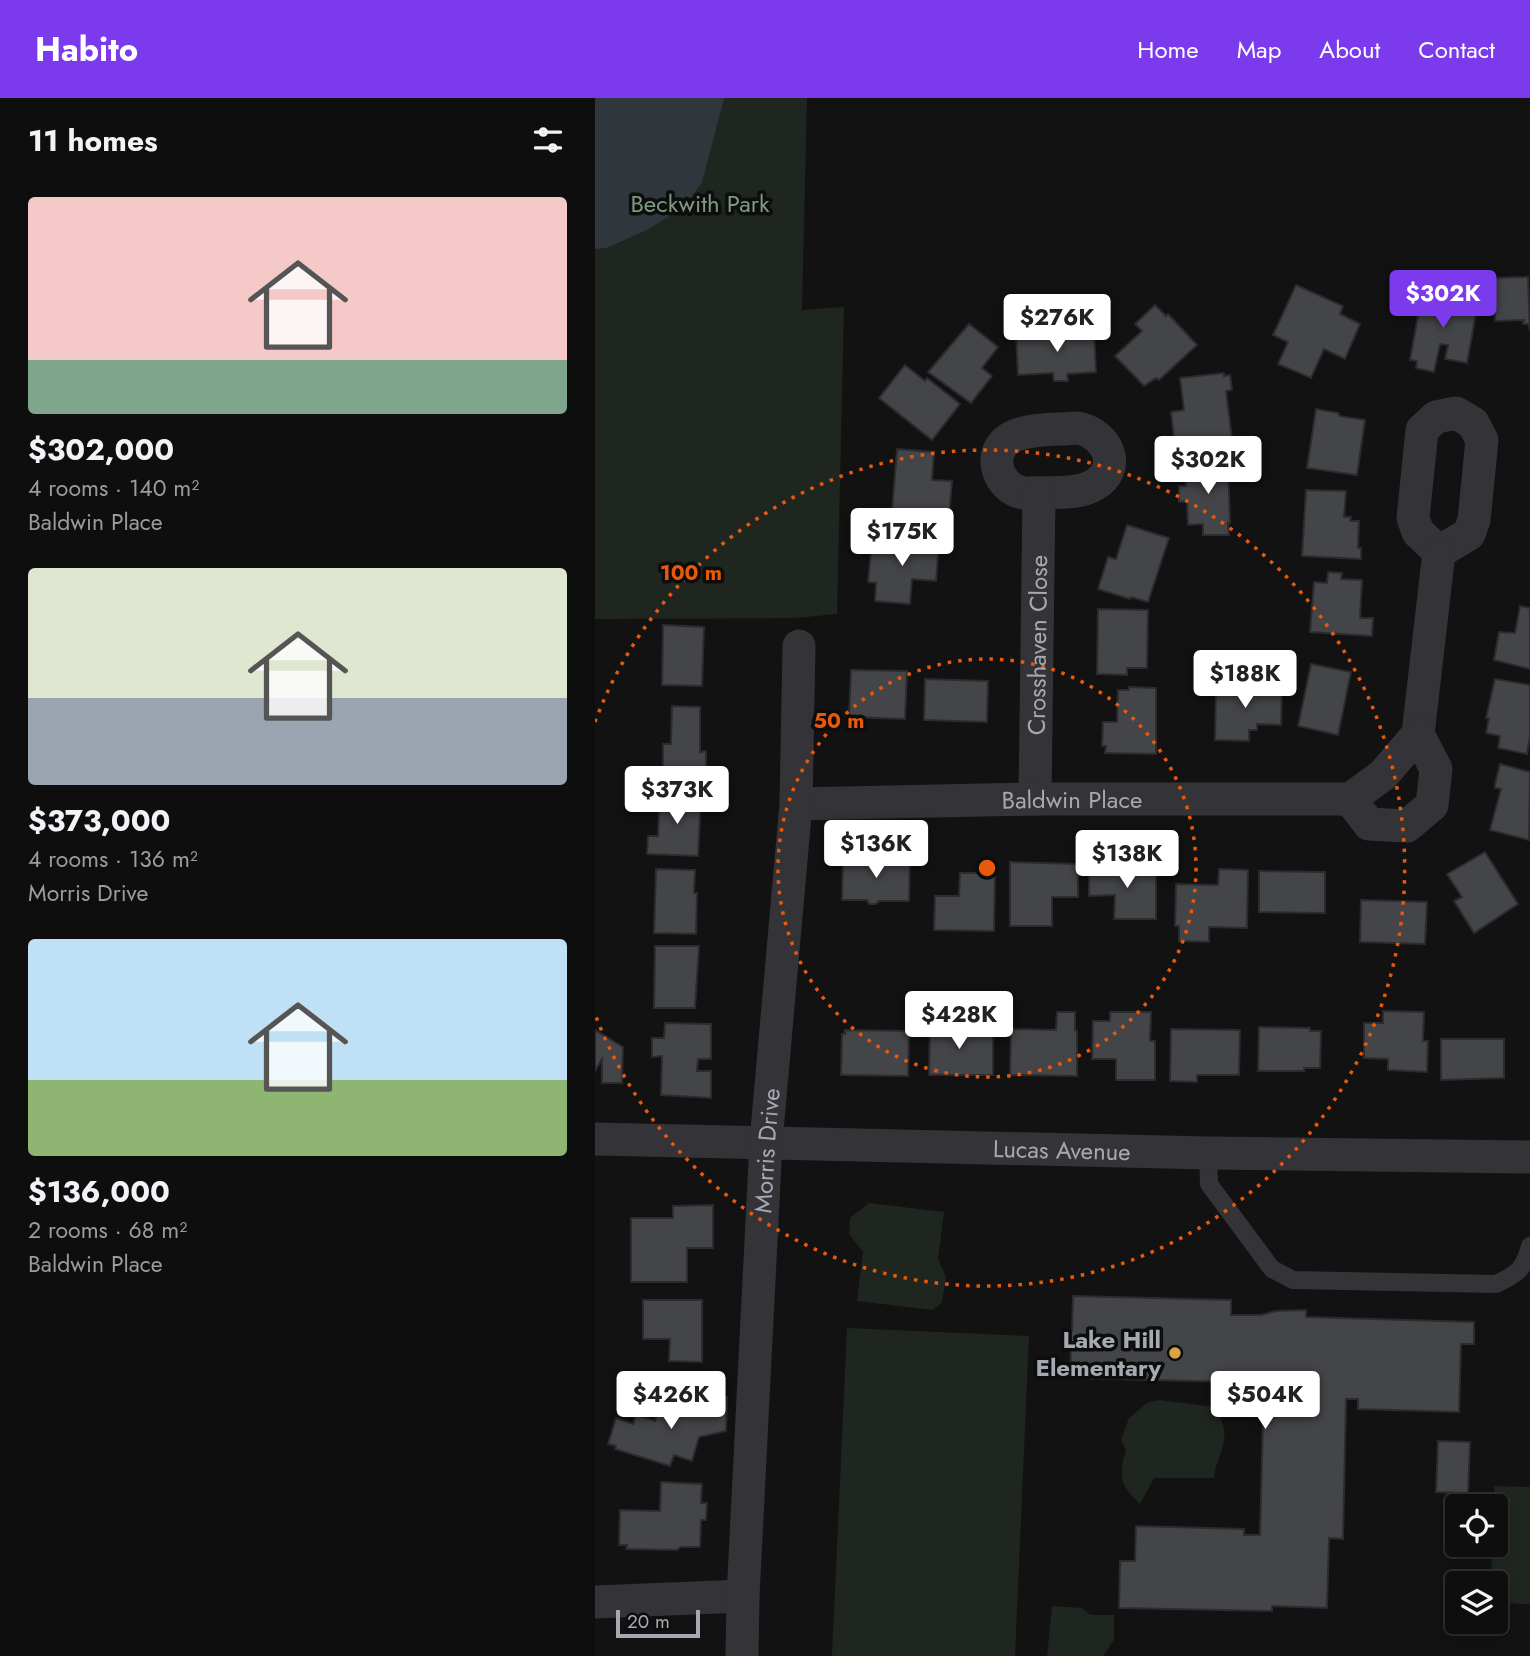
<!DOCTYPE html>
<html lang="en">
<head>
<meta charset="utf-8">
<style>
  :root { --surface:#0e0e0e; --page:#1c1c1c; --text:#f1f3f6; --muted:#9b9c9e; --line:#2e2e2e; --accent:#7c3aed }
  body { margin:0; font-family:Jost,sans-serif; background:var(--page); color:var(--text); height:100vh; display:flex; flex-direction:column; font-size:26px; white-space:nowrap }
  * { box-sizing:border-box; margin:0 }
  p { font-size:23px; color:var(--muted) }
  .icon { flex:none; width:38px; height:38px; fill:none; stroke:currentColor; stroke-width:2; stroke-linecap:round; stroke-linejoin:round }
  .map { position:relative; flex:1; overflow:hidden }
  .details { display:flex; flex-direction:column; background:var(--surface); width:595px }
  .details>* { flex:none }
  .tools { position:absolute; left:850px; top:1396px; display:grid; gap:14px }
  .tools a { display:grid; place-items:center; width:63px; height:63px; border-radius:7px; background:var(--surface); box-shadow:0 4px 10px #0003,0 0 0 2px var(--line); font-size:35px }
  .scale { position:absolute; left:21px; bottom:18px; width:84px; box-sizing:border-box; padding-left:7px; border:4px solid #a5aab2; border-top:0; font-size:19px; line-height:24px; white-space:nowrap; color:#a5aab2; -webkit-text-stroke:5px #0d0d0e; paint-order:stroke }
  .price { position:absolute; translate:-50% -60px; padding:0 16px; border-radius:7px; background:#fff; color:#222; font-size:23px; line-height:46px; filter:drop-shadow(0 2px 4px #0008) }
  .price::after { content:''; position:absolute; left:50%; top:42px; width:21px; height:16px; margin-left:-10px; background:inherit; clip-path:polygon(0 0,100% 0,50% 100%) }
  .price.current { background:var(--accent); color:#fff }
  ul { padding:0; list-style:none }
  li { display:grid; align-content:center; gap:14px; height:371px; padding:0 28px }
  li span { display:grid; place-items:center; height:217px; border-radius:7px; color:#555 }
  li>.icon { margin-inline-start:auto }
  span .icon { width:126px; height:126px; fill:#fffc; stroke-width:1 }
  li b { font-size:30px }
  h2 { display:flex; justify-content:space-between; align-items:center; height:84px; padding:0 28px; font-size:30px }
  header { display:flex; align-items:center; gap:42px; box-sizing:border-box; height:98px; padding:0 35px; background:var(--accent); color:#fff }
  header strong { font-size:33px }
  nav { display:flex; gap:38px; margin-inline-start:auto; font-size:24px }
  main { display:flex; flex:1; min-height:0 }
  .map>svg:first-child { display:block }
</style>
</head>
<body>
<header>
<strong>Habito</strong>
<nav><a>Home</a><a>Map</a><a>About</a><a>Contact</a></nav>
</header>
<main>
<section class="details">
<h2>11 homes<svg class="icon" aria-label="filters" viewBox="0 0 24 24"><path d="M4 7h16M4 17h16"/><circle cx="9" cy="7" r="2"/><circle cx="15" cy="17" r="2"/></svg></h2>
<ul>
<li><span style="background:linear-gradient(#f6c9c9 75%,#7fa58c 0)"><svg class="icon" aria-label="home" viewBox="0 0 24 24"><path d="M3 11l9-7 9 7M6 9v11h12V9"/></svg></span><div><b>$302,000</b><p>4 rooms · 140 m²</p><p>Baldwin Place</p></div></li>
<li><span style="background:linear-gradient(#dfe7d0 60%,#9aa5b1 0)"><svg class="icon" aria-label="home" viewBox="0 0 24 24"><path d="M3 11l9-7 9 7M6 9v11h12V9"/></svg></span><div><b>$373,000</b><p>4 rooms · 136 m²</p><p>Morris Drive</p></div></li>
<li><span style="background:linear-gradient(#bfe0f5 65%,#8fb573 0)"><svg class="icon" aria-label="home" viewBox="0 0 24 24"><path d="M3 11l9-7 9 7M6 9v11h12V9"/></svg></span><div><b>$136,000</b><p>2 rooms · 68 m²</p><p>Baldwin Place</p></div></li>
</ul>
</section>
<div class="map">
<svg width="935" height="1558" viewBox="0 0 935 1558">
  <rect width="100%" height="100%" fill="#121213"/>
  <g fill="#1f2620">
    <path d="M0 0H212L207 212 249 209 242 516 200 520 0 521Z"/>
    <path d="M274 1105 349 1114 343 1161 351 1179 347 1204 338 1212 262 1203 268 1154 254 1136 255 1120Z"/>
    <path d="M252 1230 434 1238 420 1558H237Z"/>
    <path d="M564 1302 620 1309C623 1316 628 1324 629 1331 632 1349 620 1363 619 1380H559L545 1406C525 1387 523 1378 531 1352L526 1342 534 1320 552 1305Z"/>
    <path d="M899 1388 935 1389V1506L901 1505V1486H896L897 1447H901Z"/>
    <path d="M457 1508 487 1510 495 1517H519V1542L508 1558H452Z"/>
  </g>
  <path fill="#2f373c" d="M0 0H129L107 84 89 109 52 132 11 150 0 151Z"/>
  <g fill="#444548" stroke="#2c2c2f" stroke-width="2">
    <path d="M933 179 935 233 934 226H928L929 222 900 223 899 180Z"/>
    <path d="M701 187 748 208 745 216 765 226 750 261 729 251 716 280 683 266 693 244 678 237Z"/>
    <path d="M832 194 883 204 872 265 850 261 853 247 845 246 839 274 821 270 822 263 815 262 825 207 830 208Z"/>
    <path d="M560 207 571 218 573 216 602 247 564 282 561 280 549 288 520 258 547 233 540 226Z"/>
    <path d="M374 226 403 249 387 270 397 278 376 305 333 274Z"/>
    <path d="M499 233 501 274 472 276 473 283H459L458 275 423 277 421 238Z"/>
    <path d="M310 267 330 283 332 280 365 306 337 342 284 300Z"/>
    <path d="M629 275V278L635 277 637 292 631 293 637 341 580 348 576 314 589 312 585 280Z"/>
    <path d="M721 311 744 315V318L770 322 762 377 712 370Z"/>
    <path d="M302 351 339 354 337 382 357 383 354 419 297 414Z"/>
    <path d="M633 362 635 425H633L634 437H608V426L593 427 592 403 584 404V388H591L590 364Z"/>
    <path d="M711 392 751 393 749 419H756L755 423H764L763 450H766V461L707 458Z"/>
    <path d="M532 427 574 440 553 504 536 499 535 501 503 491 513 459 521 461Z"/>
    <path d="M303 440 344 444 341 483 317 481 315 506 280 503 281 485 273 484 277 443 303 446Z"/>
    <path d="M733 474 747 475 746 481 767 482 765 520H778L777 538 715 534 719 484 732 485Z"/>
    <path d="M925 508 935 510V571L899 562 904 534 920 535Z"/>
    <path d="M503 511 553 512 552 570H532V577L502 576Z"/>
    <path d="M68 527 109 529 107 588 67 587Z"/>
    <path d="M716 566 756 574 743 637 703 628Z"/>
    <path d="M256 572 312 573 310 621 254 619Z"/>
    <path d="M330 581 393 583 392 624 329 622Z"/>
    <path d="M900 581 935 587V638L932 656 903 650 905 638 891 635 894 620H891Z"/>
    <path d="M621 585 687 591 686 627 662 626V632H654V643L620 642Z"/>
    <path d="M534 589 561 590V656L510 655 511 648H507L508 624H522L523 592H534Z"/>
    <path d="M77 608 105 609V654L111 653V674L68 673V646H76Z"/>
    <path d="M905 666 935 674 934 742 895 732 906 691 900 690V686Z"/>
    <path d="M65 695 106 697 103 758 52 756 53 738H63Z"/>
    <path d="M890 754 923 806 879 835 859 803 867 799 852 776Z"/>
    <path d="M248 760 315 761 314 803H284L281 806H274L272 802H247Z"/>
    <path d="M415 764 483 766V799H457V828H415Z"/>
    <path d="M494 769H561V821H519L520 797 494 798Z"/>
    <path d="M61 771 100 772 99 795H102L101 836 59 835Z"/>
    <path d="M624 771 653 772 652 830 614 829V844L584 843V828H580L581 786 623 787Z"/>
    <path d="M664 773 730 774V815L664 814Z"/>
    <path d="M365 775H400L399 833 339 832 340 798H364Z"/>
    <path d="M766 802 832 804 830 846 765 844Z"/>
    <path d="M60 848H104L100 910H59Z"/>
    <path d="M788 913 829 914 828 943H833L832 974 793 972V961L769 960V925H788Z"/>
    <path d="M462 914H480V932L482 933V978L415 977 416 931 461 932Z"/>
    <path d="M515 914H556L555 943H560V982H521V961H497L498 923H515Z"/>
    <path d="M338 924H368V937H398V977H334L335 928H338Z"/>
    <path d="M70 925 116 926V961H103L102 973H116V1000L66 997 67 958 57 959V940H69Z"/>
    <path d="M664 929 715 930V933H726L725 970H709V973H663Z"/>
    <path d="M576 931 645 932 644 977H602V984L575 983Z"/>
    <path d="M0 932 28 949 27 985H7V961L0 973Z"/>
    <path d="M250 932 314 933 313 978 246 977 247 936H250Z"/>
    <path d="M846 941H909V980L846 982Z"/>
    <path d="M118 1107V1150H92V1184H36V1120H78V1108Z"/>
    <path d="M478 1198 636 1202V1217H666L681 1213 711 1212V1219L879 1224V1246H866L864 1314 763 1311V1301H751L748 1441 734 1440 732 1510 677 1508V1513L524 1510 525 1463H540L541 1428 649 1431V1437H665L669 1282 663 1281V1278H638V1284L475 1280 476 1246 469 1245V1233H477Z"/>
    <path d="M48 1202H107V1264L74 1263 75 1241H48Z"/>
    <path d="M107 1295 132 1299 131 1333 104 1339 97 1363 79 1357 75 1368 20 1351 21 1348 13 1346 21 1320 38 1326 41 1317 60 1323 64 1311 79 1316 83 1302 107 1309Z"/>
    <path d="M843 1343 875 1344 873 1395 841 1394Z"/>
    <path d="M66 1384 107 1386 106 1405H112L111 1422H106L105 1449H86L82 1452 31 1451 32 1447H24L25 1412 65 1413Z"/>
  </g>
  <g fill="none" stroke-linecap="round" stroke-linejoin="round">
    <path stroke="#343438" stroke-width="18" d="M613 1055 614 1086 677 1171 698 1182 901 1186C923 1176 929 1171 935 1148"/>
    <g stroke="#343438" stroke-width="33">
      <path d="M861 315 878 325 887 342 879 422 874 436 844 454 823 434 818 420 827 332 841 319Z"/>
      <path d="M483 330C513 336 528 371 499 387 483 397 455 394 436 395 404 398 387 352 419 338 437 330 463 332 483 330Z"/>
      <path d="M823 636 844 454"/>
      <path id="s1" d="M440 701 444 395"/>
      <path id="s2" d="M201 706 440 701H755L788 677 823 636 841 671 837 707 812 728 774 726 755 701"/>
      <path id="s3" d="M0 1041 613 1055 935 1059"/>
      <path d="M0 1504 148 1498"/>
      <path id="s4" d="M147 1558 148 1498 171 1044 201 706 204 548"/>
    </g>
  </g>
  <g fill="none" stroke="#e8590c" stroke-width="3.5" stroke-dasharray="3.5 7">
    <circle cx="392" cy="770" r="209"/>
    <path d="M0 624A418 418 0 1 1 0 916"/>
  </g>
  <circle fill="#dba442" stroke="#0d0d0e" stroke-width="2.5" cx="580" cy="1255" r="7"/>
  <g text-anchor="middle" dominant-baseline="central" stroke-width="7" stroke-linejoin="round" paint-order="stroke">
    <g font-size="24" fill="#7e9b7f" stroke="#0d0d0e">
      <text x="105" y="105">Beckwith Park</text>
    </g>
    <g font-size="24" fill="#a5aab2" stroke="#0d0d0e">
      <text stroke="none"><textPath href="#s1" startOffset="154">Crosshaven Close</textPath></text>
      <text stroke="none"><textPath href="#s2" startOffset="276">Baldwin Place</textPath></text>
      <text stroke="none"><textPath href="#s3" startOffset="467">Lucas Avenue</textPath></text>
      <text stroke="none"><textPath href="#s4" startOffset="506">Morris Drive</textPath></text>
    </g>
    <g font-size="24" font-weight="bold" fill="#a5aab2" stroke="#0d0d0e" text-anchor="end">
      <text x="566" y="1241">Lake Hill<tspan x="566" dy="28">Elementary</tspan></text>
    </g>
  </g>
  <circle cx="392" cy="770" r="10" fill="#e8590c" stroke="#0d0d0e" stroke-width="3.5"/>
  <g font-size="21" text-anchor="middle" font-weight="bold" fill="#e8590c" stroke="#0d0d0e" stroke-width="7" stroke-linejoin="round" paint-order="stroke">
    <text x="96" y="482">100 m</text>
    <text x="244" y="630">50 m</text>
  </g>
</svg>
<div class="tools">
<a><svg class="icon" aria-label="locate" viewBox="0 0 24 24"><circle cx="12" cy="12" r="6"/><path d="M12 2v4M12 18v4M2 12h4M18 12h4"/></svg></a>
<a><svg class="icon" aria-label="layers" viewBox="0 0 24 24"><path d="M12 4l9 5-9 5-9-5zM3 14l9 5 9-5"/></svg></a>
</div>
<div class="scale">20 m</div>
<b class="price current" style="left:848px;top:232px">$302K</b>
<b class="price" style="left:462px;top:256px">$276K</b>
<b class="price" style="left:613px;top:398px">$302K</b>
<b class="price" style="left:307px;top:470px">$175K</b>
<b class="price" style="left:650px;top:612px">$188K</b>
<b class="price" style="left:82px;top:728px">$373K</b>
<b class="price" style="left:281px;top:782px">$136K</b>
<b class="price" style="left:532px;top:792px">$138K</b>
<b class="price" style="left:364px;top:953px">$428K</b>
<b class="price" style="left:76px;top:1333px">$426K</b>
<b class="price" style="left:670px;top:1333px">$504K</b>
</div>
</main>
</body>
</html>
